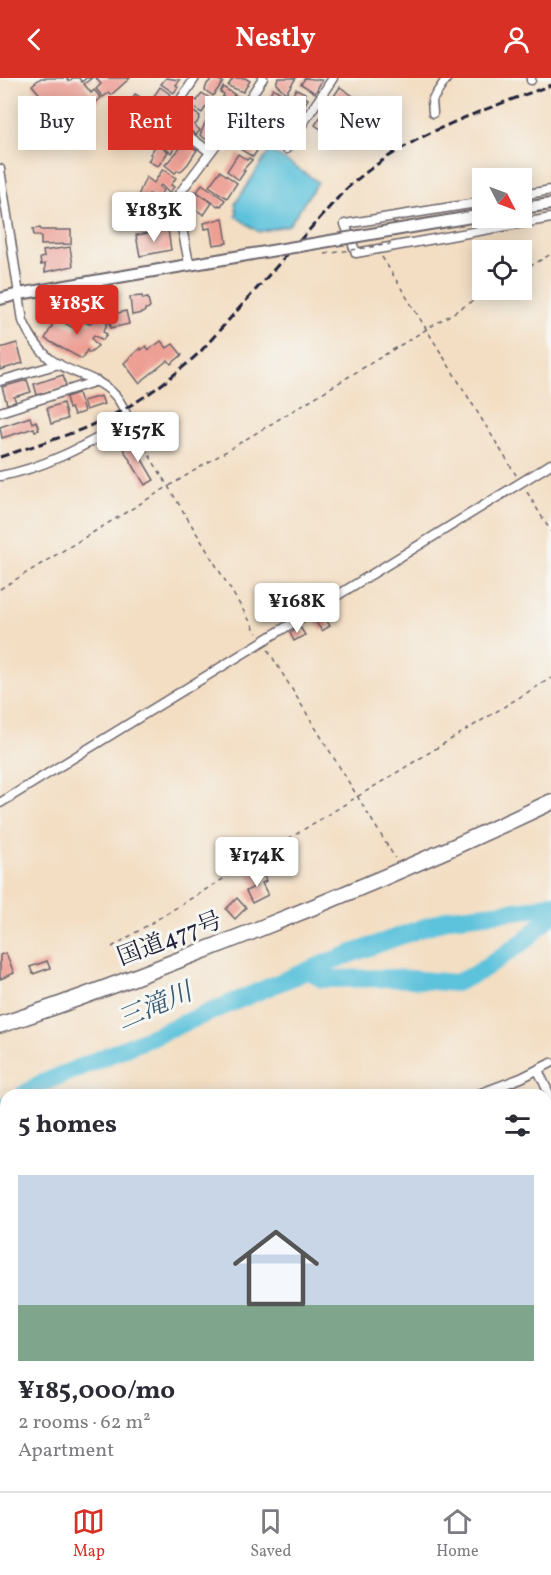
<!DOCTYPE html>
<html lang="en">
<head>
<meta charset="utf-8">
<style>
  :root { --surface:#fff; --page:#f2f2f3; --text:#2b2b33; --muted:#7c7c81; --line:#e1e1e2; --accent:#d93025 }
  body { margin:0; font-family:Vollkorn,"Noto Serif JP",serif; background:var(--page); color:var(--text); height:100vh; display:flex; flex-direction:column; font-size:22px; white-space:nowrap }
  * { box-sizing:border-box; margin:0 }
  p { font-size:20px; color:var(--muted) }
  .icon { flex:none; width:33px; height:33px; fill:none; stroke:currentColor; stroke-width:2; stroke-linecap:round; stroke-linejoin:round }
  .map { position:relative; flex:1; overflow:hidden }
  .drawer { position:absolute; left:0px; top:1011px; width:552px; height:402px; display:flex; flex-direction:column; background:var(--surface); border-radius:18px 18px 0 0; box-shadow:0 3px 15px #0003 }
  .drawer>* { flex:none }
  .hud { position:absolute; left:18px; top:18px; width:516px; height:54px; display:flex; gap:12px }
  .needle { width:39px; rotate:132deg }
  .tools { position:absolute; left:472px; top:90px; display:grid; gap:12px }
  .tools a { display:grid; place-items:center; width:60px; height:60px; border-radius:0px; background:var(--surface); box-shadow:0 3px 15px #0003; font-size:30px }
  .price { position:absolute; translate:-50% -51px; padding:0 14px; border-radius:6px; background:#fff; color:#222; font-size:20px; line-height:39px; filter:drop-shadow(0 2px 3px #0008) }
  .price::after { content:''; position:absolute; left:50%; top:36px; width:18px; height:14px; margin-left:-9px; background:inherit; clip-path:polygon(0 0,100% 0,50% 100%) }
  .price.current { background:var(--accent); color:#fff }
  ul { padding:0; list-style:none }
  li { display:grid; align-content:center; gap:12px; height:318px; padding:0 18px }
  li span { display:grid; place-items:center; height:186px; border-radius:0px; color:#555 }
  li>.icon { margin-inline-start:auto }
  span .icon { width:108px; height:108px; fill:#fffc; stroke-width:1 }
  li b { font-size:26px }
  h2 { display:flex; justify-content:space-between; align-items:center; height:72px; padding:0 18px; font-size:26px }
  .chip { padding:0 21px; border-radius:0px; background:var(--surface); box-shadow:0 3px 15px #0003; font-size:21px; line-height:54px }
  .chip.current { background:var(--accent); color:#fff }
  header { display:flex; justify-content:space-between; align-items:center; height:78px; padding:0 18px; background:var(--accent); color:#fff; font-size:27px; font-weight:700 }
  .menu { display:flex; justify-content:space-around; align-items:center; height:84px; border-top:2px solid var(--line); background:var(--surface); font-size:16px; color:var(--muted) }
  .menu a { display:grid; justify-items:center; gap:3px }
  .menu .current { color:var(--accent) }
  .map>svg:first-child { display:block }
</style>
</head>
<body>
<header><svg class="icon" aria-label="back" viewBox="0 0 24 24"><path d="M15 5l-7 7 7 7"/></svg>Nestly<svg class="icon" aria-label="person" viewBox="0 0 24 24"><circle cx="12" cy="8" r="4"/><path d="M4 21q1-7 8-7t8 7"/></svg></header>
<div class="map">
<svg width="551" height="1413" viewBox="0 0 551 1413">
  <rect width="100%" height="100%" fill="#f6f6f2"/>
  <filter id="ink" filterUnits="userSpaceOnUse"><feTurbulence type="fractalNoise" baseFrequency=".0167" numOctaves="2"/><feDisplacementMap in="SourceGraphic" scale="12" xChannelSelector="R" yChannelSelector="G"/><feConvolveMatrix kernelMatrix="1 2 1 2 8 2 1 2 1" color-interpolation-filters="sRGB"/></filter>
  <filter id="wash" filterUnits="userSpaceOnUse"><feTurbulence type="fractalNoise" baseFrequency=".008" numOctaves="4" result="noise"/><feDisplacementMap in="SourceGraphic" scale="24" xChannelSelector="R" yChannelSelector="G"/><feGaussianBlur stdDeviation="1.35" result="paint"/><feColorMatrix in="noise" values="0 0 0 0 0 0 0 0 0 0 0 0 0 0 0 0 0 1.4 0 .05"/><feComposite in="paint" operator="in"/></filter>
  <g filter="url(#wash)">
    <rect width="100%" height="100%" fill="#f3dec3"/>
    <path fill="#5dc2db" stroke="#40728b" stroke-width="1.5" d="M270 72 318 104 289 147 259 154 235 138 237 135 235 126Z"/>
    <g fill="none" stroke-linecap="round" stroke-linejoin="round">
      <g stroke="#5dc2db" stroke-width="3">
        <path d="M546 1080 551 1078"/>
        <path d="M398 1407 402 1413"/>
      </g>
      <g stroke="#5dc2db" stroke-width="18">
        <path d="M309 892 322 901 397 900 456 905 479 894 527 861 551 837"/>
        <path d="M23 1017 38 1007 328 884 450 840 532 831 551 825"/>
        <path d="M0 1032 6 1028"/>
      </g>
    </g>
    <g id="blocks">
      <g fill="#ed9f94">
        <path d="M41 0H66L69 3 73 0H79L82 4 86 0H92L84 6 91 15 94 12 101 20 84 35 80 30 53 53 51 50 45 56 38 47 40 45 35 38 32 40 30 38 47 25 32 7Z"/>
        <path d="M96 0H130L111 17 109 15 103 19 96 11 101 6Z"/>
        <path d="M166 0 180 2 176 7 178 9 174 15 161 6Z"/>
        <path d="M213 0 223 4 213 18 205 12 207 6Z"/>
        <path d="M233 0H245L250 3 243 14 228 8Z"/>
        <path d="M278 0H296L286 15 276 6Z"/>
        <path d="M305 0 322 2 315 15 301 6Z"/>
        <path d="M160 9 170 16 162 27 152 21Z"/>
        <path d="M223 9 234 16 233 20 235 17 242 21 240 24 238 23 233 34 220 26 224 16 220 14Z"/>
        <path d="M340 9 353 18 328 56 315 47Z"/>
        <path d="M273 10 284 17 275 31 265 25Z"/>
        <path d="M296 11 305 15 303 18 308 21 303 30 290 22Z"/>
        <path d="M202 15 211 21 202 35 190 27 194 21 197 23Z"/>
        <path d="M135 16 142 20 139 27 142 29 138 38 136 37 129 54 119 50Z"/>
        <path d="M151 22 165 31 153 44 143 37Z"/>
        <path d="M285 22 300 31 290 44 280 37 284 31 281 28Z"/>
        <path d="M215 26 225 32 223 35 225 37 219 47 206 39Z"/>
        <path d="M264 27 274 33 265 48 254 41Z"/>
        <path d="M189 31 200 38 197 45 194 47 200 52 196 57 181 44 184 34H187Z"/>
        <path d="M280 41 291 49 286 58 273 52Z"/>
        <path d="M143 43 154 50 144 66 135 61 138 57 135 55Z"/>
        <path d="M206 43 218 51 211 62 209 60 207 62 200 57Z"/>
        <path d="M172 56 180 62 171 75 163 68Z"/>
        <path d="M251 58 262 65 253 79 240 71Z"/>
        <path d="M185 65 197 72 188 86 180 94 178 92 175 95 165 87Z"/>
        <path d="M157 66 168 74 159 87 157 88 148 83 152 77 150 76Z"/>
        <path d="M238 76 247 82 249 80 252 82 243 92 245 93 239 102 227 93Z"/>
        <path d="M163 91 176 100 171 107 174 109 169 115 161 107 159 109 163 112 159 120 149 116 146 124 137 120 146 99 154 105Z"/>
        <path d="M220 93 237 105 227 120 209 108Z"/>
        <path d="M202 106 225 122 221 128 219 127 218 128 197 114Z"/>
        <path d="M195 113 212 125 204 137 189 127 193 122 190 120Z"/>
        <path d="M223 140 227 165 213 167 210 150 205 151 204 145Z"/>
        <path d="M40 150 41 152H71V166L41 167V158H34L33 151Z"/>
        <path d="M168 152 171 172 140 178 136 157Z"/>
        <path d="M70 169 73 188 45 194V186L41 187 40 180 44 179 43 173Z"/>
        <path d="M142 218 143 221 148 220 150 230 145 231V233L142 235 132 237 130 219Z"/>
        <path d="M126 233 129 246 111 250 109 237Z"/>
        <path d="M98 239 108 245 103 254 107 256 103 262 94 257 92 261 98 268 89 275 87 272 82 281 45 261 56 240 75 251 79 241 89 246Z"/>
        <path d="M161 263 167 270 173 266 182 277 171 286 168 282 139 305 124 285 140 270 141 272 146 268 149 272Z"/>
        <path d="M17 265 23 285 0 292V270Z"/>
        <path d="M63 297 66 308 37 317 34 306Z"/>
        <path d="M27 302 31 314 14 319 16 324 7 326 2 309Z"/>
        <path d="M78 315 84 334 74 337 71 330 69 331 66 319Z"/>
        <path d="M101 318 104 326 86 332 83 323Z"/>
        <path d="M63 325 67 341 51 346 47 330Z"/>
        <path d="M30 339 32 345 36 343 39 352 35 353 34 350 2 360 0 349Z"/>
        <path d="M131 363 154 402 145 407 122 369Z"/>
        <path d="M322 535 330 548 322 553 313 540Z"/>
        <path d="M300 549 305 557 294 563 290 555Z"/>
        <path d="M255 793 259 799 264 797 266 803 262 805 268 817 252 825 246 813 256 808 255 806 253 807 248 797Z"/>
        <path d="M237 820 246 830 235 841 226 831Z"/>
        <path d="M6 875 14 895 0 901V877Z"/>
        <path d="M47 883 50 890 33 896 30 889Z"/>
        <path d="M0 1188 2 1191 6 1189V1217L0 1207Z"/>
        <path d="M551 1223V1249L549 1250 546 1244V1226Z"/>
        <path d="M549 1395 551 1398V1411L547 1413H510L507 1407H522L523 1409 519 1413 529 1407H546V1396Z"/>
        <path d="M229 1407H257L243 1413H223L230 1410Z"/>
        <path d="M262 1407H271V1411L290 1407 293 1413H262Z"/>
        <path d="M410 1407H435L428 1413H411L408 1409Z"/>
      </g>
    </g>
  </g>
  <g filter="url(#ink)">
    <use href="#blocks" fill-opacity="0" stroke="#6b646b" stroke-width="1.5"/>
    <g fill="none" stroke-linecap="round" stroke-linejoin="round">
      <g stroke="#6b646b" stroke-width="8">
        <g id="service">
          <path d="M546 1175 551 1189"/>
          <path d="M260 1407 261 1413"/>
          <path d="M294 1407 300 1413"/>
        </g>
      </g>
      <g stroke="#6b646b" stroke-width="11">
        <g id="minor">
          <path d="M195 0 167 42 210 74"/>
          <path d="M531 0V2"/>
          <path d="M433 35 432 22 447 0"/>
          <path d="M237 39 286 71 333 0"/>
          <path d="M152 64 167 42"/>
          <path d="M0 91 23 243C30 258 37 270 50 281 71 297 101 298 118 321 125 331 129 344 135 355"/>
          <path d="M522 117 551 112"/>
          <path d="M483 124 345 146 356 175 551 140"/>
          <path d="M189 185 176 120 237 39 263 0"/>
          <path d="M0 303 59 286"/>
          <path d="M0 334 97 303"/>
          <path d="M0 398C46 390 89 365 129 343"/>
          <path d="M0 725 551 386"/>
          <path d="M538 992 551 1020"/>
          <path d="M476 1017 521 1000 551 985"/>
          <path d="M0 1141H6"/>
          <path d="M0 1160 6 1159"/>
          <path d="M546 1161 551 1159"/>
          <path d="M546 1258 551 1254"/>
          <path d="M546 1287 551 1296"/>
          <path d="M546 1320 551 1317"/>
          <path d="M546 1324 551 1331"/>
          <path d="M546 1368 551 1364"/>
          <path d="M194 1407 196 1413"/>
          <path d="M483 1413 489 1407"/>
        </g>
      </g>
      <g stroke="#6b646b" stroke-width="14">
        <g id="tertiary">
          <path d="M522 130 551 126"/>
          <path d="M0 221 19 216 241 178"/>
        </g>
      </g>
      <g stroke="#6b646b" stroke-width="16">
        <path id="primary" d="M22 1407 25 1413"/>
      </g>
      <g stroke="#6b646b" stroke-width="18">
        <g id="trunk">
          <path d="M0 947C62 927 123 904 184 880 308 833 431 781 551 724"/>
          <path d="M546 1048 551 1045"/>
          <path d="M546 1065 551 1063"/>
          <path d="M0 1352 6 1348"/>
          <path d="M0 1375 6 1371"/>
        </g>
      </g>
      <g stroke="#6b646b" stroke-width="1.5" stroke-dasharray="4.5 4.5" stroke-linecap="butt">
        <path d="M382 179 516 397"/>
        <path d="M522 193 551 176"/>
        <path d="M140 362 257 555"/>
        <path d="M527 414 551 454"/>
        <path d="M0 511 491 212"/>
        <path d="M268 572 395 780"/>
        <path d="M112 869 551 600"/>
      </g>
      <use href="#service" stroke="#fff" stroke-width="4.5"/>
      <use href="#minor" stroke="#fff" stroke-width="8"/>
      <use href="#tertiary" stroke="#fff" stroke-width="10"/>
      <use href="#primary" stroke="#fff" stroke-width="14"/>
      <use href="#trunk" stroke="#fff" stroke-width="15"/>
      <path stroke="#22223b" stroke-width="3" stroke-dasharray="9 4.5" stroke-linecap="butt" d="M0 379C42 365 86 353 124 331 153 315 177 295 201 273L344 113C406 56 474 36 551 7"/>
      <g stroke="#6b646b" stroke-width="14" stroke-linecap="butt">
        <path id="tertiary-bridge" d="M241 178 483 137"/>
      </g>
      <path stroke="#6b646b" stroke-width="1.5" stroke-dasharray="4.5 4.5" stroke-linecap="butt" d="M325 176 391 166"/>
      <use href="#tertiary-bridge" stroke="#fff" stroke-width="10"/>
    </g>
  </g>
  <g text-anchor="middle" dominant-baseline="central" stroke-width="6" stroke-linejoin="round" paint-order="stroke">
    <g font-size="24" fill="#22223b" stroke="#f6f6f2">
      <text transform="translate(170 862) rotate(-21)">国道477号</text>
    </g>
    <g font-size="26" font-style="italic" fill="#375a73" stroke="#f6f6f2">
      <text transform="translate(155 929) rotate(-23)">三滝川</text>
    </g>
  </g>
</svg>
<div class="tools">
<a><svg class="needle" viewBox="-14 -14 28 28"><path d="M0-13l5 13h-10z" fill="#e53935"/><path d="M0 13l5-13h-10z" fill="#7c7c81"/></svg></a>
<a><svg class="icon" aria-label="locate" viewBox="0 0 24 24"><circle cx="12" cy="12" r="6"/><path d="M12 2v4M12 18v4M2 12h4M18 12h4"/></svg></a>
</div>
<b class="price" style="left:154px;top:165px">¥183K</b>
<b class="price current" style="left:77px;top:258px">¥185K</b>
<b class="price" style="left:138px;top:385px">¥157K</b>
<b class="price" style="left:297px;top:556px">¥168K</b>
<b class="price" style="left:257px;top:810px">¥174K</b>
<div class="hud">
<a class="chip">Buy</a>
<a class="chip current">Rent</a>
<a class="chip">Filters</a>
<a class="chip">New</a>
</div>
<section class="drawer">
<h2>5 homes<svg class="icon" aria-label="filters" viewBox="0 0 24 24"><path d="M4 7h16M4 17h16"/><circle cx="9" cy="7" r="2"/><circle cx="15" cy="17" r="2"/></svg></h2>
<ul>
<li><span style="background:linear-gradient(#c9d6e8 70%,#7fa58c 0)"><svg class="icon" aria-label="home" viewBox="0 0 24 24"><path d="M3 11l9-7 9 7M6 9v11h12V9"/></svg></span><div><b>¥185,000/mo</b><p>2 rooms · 62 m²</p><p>Apartment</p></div></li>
</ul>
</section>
</div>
<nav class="menu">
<a class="current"><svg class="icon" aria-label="map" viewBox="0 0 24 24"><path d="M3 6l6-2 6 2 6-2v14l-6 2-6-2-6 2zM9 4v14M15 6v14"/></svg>Map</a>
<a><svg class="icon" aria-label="saved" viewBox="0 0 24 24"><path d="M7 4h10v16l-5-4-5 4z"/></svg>Saved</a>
<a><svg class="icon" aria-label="home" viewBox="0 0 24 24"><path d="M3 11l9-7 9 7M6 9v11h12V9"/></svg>Home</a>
</nav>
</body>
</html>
